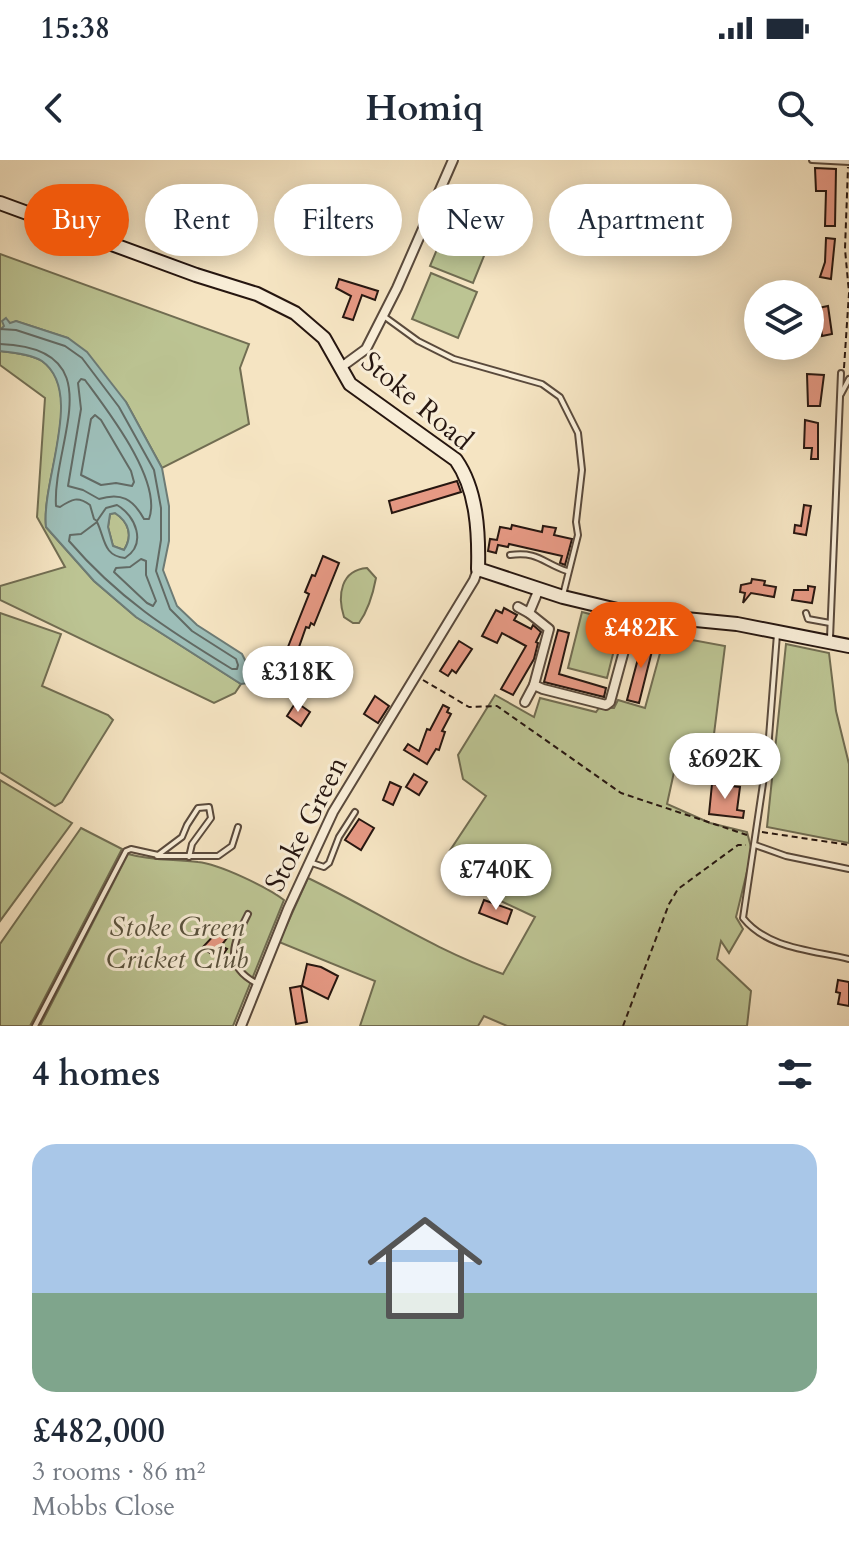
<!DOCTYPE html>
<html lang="en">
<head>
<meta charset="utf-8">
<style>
  :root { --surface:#fff; --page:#f6f6f7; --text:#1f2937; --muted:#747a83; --accent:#ea580c }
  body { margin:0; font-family:Cardo,serif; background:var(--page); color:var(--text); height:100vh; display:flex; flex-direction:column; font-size:30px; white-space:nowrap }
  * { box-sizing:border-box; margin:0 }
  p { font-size:26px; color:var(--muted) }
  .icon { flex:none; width:44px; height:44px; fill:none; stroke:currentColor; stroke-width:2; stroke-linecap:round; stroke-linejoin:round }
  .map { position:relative; height:866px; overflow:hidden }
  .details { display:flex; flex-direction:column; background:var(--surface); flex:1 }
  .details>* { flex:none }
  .top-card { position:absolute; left:24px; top:24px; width:802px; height:72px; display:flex; gap:16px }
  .tools { position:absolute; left:744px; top:120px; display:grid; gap:16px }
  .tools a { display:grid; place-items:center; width:80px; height:80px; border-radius:50%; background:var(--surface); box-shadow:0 4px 20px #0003; font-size:40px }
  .price { position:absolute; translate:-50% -68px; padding:0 18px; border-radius:28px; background:#fff; color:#222; font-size:26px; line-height:52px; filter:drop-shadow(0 2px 4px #0008) }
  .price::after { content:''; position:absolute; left:50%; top:48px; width:24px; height:18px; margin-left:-12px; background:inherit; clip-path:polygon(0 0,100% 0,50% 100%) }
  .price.selected { background:var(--accent); color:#fff }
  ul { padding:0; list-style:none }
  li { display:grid; align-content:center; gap:16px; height:424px; padding:0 32px }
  li span { display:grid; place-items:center; height:248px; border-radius:24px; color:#555 }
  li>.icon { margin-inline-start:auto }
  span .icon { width:144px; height:144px; fill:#fffc; stroke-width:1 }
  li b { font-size:34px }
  h2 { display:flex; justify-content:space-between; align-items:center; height:96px; padding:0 32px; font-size:34px }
  .chip { padding:0 28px; border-radius:36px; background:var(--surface); box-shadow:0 4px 20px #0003; font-size:28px; line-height:72px }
  .chip.selected { background:var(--accent); color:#fff }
  .status { display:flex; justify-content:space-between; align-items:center; height:56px; padding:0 40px; background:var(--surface); direction:ltr }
  .status svg { height:22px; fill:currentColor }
  header { display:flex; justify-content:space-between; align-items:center; height:104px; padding:0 32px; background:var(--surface); font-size:36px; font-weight:700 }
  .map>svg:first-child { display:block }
</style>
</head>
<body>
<div class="status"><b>15:38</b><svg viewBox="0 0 49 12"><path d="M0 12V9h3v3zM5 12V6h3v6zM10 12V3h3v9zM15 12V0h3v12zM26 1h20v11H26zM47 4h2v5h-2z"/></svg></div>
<header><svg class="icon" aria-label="back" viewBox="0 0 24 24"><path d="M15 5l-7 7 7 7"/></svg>Homiq<svg class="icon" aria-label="search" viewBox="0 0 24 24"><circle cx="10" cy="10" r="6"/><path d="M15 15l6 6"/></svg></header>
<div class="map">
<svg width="849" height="866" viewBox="0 0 849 866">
  <rect width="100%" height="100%" fill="#f5e4c2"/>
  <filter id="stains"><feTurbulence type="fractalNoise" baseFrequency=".0025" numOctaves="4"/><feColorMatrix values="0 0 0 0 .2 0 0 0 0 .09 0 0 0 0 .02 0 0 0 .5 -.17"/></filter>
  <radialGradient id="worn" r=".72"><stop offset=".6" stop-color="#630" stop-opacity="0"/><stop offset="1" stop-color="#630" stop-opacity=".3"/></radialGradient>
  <g fill="#bcc493" stroke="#716d52" stroke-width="2">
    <path d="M459 37 501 54 473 123 430 106Z"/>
    <path d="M0 94 249 184 240 208 249 264 162 308 126 242 68 178 16 161 0 170Z"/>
    <path d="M431 113 477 132 458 178 412 159Z"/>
    <path d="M0 191C13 193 31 194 42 201 86 232 41 320 46 367L94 421 136 457 241 524 235 533 214 543 0 440V426L65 407 37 357 45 238 0 205Z"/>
    <path d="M115 353C129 362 133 376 124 390L113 386 108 367 110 354Z"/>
    <path d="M367 408 376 418C373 434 369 449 359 463H353L344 457C337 435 341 410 367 408Z"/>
    <path d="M582 452 621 462 607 518 568 508Z"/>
    <path d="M0 453 61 474 42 526 108 555 113 560 62 642 55 646 0 612Z"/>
    <path d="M665 475 725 486 710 606 676 603 667 644 710 663 747 672 752 691 736 757 743 769 729 793 721 781 717 799 751 831 747 866H507L484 856 478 866H360L375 821 279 782 308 718C373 749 434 790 503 814L535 757 488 735 489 729 443 701 486 636 463 619 458 595 495 535 534 557 540 538 596 552 599 548H614L618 540 645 548Z"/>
    <path d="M786 484 829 493 836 551 849 604V683L767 667Z"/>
    <path d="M0 620 72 663 0 761Z"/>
    <path d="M81 668 122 689 30 866H0V784Z"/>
    <path d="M128 694C153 701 173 699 198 702 219 704 267 727 284 740L233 866H40Z"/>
  </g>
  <path fill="#9dbeb8" stroke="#6d7b75" stroke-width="2" fill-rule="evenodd" d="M6 158 10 163 16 161 68 178 87 192 126 242 162 308 169 346V381L163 410 177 446 197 465 242 494 249 508 248 523 241 524 136 457 94 421 46 367C41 320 85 232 42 201 31 194 13 193 0 191V170L4 166 2 161ZM115 353C129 362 133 376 124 390L113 386 108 367 110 354Z"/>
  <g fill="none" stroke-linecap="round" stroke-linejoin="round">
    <g stroke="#626a64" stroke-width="2">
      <path d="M0 169 16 170 65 186 82 198 119 247 154 310 161 348V380L156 411 170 449 192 471 236 499 238 505 237 509H232C168 470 118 438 69 381L70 375 81 374 97 362C105 378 103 396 125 398 147 384 136 356 117 345L106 348 97 361 94 359 90 345C78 336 72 339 60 347L56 346C52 282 115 188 0 184"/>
      <path d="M81 219 85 220C107 250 163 321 149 359H144C133 339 121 332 99 339L83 330 68 326 81 249 78 223Z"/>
      <path d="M95 255 101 260 131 311 134 322 132 326 116 323 101 325 81 315 91 259Z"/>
      <path d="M141 399 146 401V415L156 441 153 446 147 443 114 412 116 408 130 407Z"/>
    </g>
  </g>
  <g fill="#e69984" stroke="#261610" stroke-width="2">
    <path d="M815 8 836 9 835 66H825L826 31H816Z"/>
    <path d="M826 78 835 79 831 119 820 117 825 102Z"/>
    <path d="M339 119 378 131 375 140 362 135 353 160 343 157 351 136 336 128Z"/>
    <path d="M828 146 832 174 822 176 818 148Z"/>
    <path d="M807 214 824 215 820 246H808Z"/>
    <path d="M805 260 818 263V299H811L812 288H804Z"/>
    <path d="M457 321 461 332 392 353 389 341Z"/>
    <path d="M804 345 811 346 806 375 794 373 795 365 801 366Z"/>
    <path d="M512 365 542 372 543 366 556 368 554 375 572 379 565 405 560 403 562 396 509 384 508 387 498 385 496 393 488 391 490 379 497 380 500 367 511 369Z"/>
    <path d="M323 396 339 403 314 465 311 463 309 468 306 467 298 490 307 497 296 518 284 513 281 508 282 502 309 434 305 432 312 415 315 416Z"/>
    <path d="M752 419 765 421 764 425 776 427 774 437 751 433 743 443 745 433 740 432 741 425 751 423Z"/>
    <path d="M808 426 815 427 812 443 792 440 794 430H808Z"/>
    <path d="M504 448 517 455 514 460 531 469 533 465 541 472 536 482 538 483 534 499 513 535 501 529 526 486 502 473 497 483 482 476 496 450 502 453Z"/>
    <path d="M558 470 569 473 559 514 606 528 604 537 544 522Z"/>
    <path d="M644 476 655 479 639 543 627 540Z"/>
    <path d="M459 481 472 489 456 513 452 510 448 516 440 511Z"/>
    <path d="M375 536 389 546 378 563 364 554Z"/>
    <path d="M296 542 310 552 301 566 287 556Z"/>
    <path d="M443 545 449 548 447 552 451 554 442 571 445 572 439 590 436 589 427 604 404 590 408 584 419 591 427 569 430 570Z"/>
    <path d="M414 614 427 622 419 635 406 627Z"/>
    <path d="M390 622 401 627 393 645 383 640Z"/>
    <path d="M712 624 740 627 737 650 744 651 743 658 709 654Z"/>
    <path d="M359 659 374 668 361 690 345 680Z"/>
    <path d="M484 740 512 750 507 764 479 753Z"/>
    <path d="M217 772 227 778 221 786 227 789 220 799 202 788Z"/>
    <path d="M307 804 321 807 338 816 328 839 302 826Z"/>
    <path d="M838 820 849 822V846L838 844 840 833 836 832Z"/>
    <path d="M301 826 307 862 296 864 290 828Z"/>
  </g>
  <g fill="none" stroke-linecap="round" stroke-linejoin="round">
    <g stroke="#5a4a3c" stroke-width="8">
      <g id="lane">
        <path d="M812 0 849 2"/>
        <path d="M385 157 418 181 454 199 542 224 560 237 578 273 582 310 576 362 578 375 563 435"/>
        <path d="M841 234 849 219"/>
        <path d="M510 395C538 391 543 403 567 411"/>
        <path d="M806 453 808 459 830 463"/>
        <path d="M777 474 768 590 743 758C768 789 812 790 849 799"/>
        <path d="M830 478 841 213"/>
        <path d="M755 685 786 696 849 709"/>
        <path d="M157 696H218L232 686 238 667"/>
        <path d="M312 703 324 707 329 703 339 677 355 652"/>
        <path d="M248 754C234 782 222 805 256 823"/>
        <path d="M35 866 126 691 131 689 158 695 182 677 187 665 198 648 209 647 211 658 192 684 189 697"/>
      </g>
    </g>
    <g stroke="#5a4a3c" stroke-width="12">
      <g id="street">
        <path d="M340 208 366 189 397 128 453 0"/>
        <path d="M539 429 529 453 549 469 534 525 543 529 606 545 610 542 634 454"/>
        <path d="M518 447 529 453"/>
        <path d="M525 542 534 525"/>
        <path d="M241 866 288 749 333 652 474 420 478 409"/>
      </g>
    </g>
    <g stroke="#261610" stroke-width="16">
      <path id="secondary" d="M0 43 196 115 257 134 295 153 324 178 350 224 456 300C477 330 479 373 478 409L563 437 634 454 737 464 849 486"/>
    </g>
    <g stroke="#261610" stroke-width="2" stroke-dasharray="6 4" stroke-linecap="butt">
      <path d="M844 208 849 133 845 89 848 7"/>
      <path d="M423 520 469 547 497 546 621 633 747 675"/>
      <path d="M762 672 849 685"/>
      <path d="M623 866 669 744 678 729 738 685H746"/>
    </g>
    <use href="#lane" stroke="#f8edd7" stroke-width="4"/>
    <use href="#street" stroke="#f8edd7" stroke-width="8"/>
    <use href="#secondary" stroke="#f8edd7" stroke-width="12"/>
  </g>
  <g text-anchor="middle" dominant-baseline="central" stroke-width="6" stroke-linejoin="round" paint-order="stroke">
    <g font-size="28" fill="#261610" stroke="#f8edd7">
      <text transform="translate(417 241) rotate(40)">Stoke Road</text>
      <text transform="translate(306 664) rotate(-63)">Stoke Green</text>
    </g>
    <g font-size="28" font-style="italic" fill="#5a533e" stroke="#f8edd7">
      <text x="177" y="767">Stoke Green<tspan x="177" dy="32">Cricket Club</tspan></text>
    </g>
  </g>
  <rect width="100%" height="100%" filter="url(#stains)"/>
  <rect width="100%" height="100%" fill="url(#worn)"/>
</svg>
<div class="tools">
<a><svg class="icon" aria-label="layers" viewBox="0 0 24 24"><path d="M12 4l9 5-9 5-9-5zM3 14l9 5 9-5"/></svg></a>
</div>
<b class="price selected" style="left:641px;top:510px">£482K</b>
<b class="price" style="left:298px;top:554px">£318K</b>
<b class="price" style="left:725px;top:641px">£692K</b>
<b class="price" style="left:496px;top:752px">£740K</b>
<div class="top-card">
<a class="chip selected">Buy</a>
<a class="chip">Rent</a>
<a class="chip">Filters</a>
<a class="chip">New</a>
<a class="chip">Apartment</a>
</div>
</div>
<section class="details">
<h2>4 homes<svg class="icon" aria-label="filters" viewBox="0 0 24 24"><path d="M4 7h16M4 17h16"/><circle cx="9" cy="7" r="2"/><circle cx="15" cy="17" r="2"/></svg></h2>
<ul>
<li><span style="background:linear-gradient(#a9c7e8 60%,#7fa58c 0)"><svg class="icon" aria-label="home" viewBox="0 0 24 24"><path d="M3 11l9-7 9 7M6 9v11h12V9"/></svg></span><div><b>£482,000</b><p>3 rooms · 86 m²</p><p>Mobbs Close</p></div></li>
</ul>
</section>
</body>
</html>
